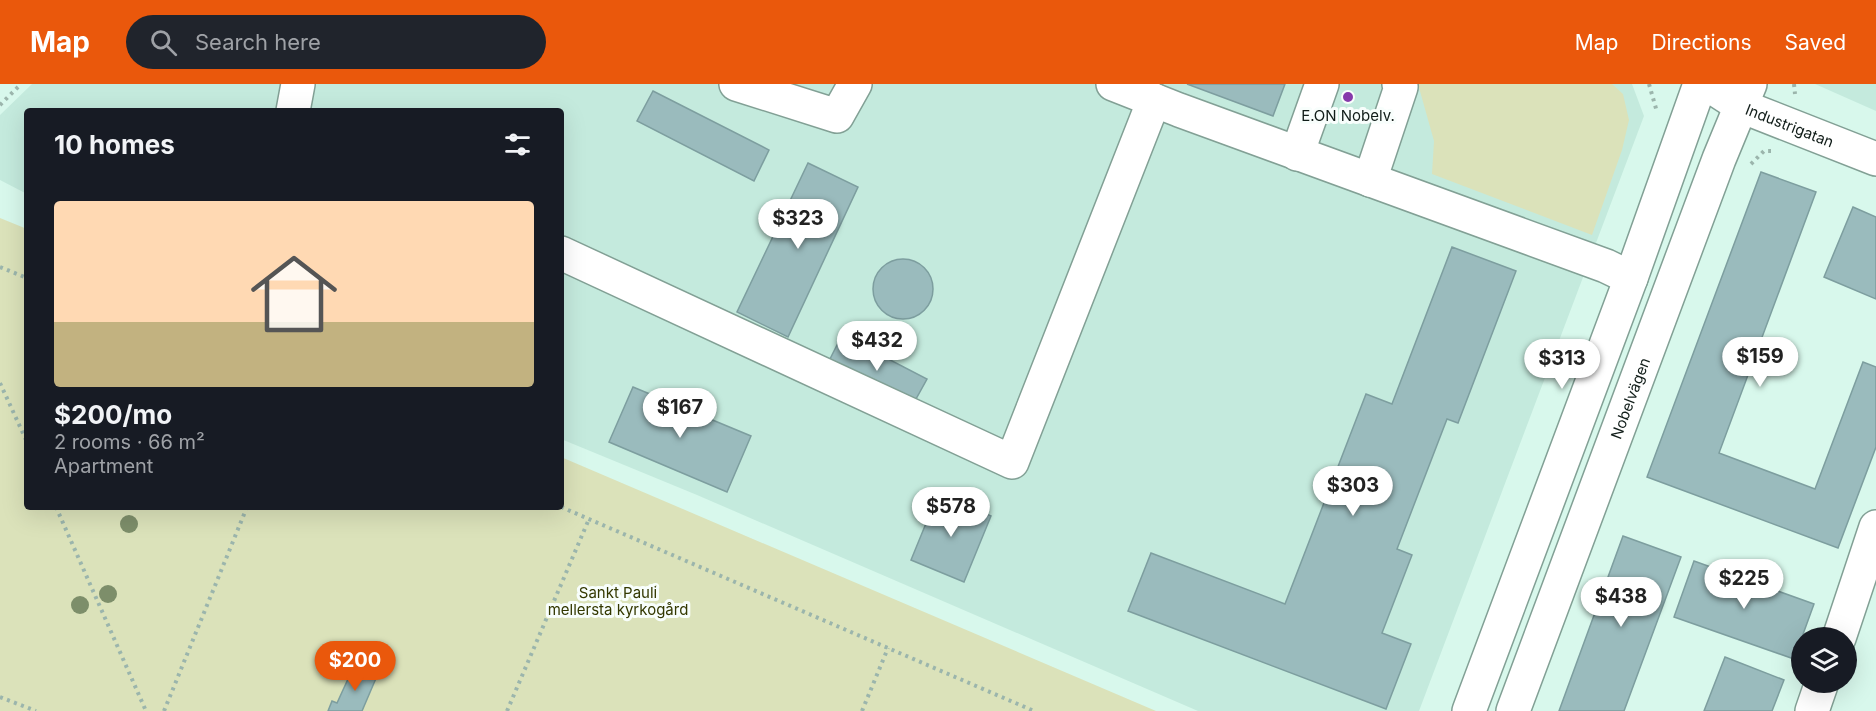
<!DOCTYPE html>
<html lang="en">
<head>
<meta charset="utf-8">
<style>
  :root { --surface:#171b24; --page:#20242c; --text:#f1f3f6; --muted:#9ea1a6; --line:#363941; --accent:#ea580c }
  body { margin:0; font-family:Inter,sans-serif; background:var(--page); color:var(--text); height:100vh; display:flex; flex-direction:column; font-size:22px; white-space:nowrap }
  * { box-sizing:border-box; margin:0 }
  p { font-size:20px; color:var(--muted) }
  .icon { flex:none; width:33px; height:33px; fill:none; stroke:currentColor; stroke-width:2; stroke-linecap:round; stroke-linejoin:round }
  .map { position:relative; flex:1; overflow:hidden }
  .details { position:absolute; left:24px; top:24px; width:540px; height:402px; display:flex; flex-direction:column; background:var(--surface); border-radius:6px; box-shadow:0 6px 24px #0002 }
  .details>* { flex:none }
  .fabs { position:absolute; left:1791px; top:543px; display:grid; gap:12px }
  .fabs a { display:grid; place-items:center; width:66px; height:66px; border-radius:50%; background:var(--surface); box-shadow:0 6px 24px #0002; font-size:30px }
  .price { position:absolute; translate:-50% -51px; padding:0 14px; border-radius:21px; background:#fff; color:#222; font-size:20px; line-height:39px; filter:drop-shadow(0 2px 3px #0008) }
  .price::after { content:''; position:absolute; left:50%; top:36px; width:18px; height:14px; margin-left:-9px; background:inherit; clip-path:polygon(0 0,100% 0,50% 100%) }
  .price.current { background:var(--accent); color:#fff }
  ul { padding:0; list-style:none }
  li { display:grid; align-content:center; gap:12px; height:318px; padding:0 30px }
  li+li { border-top:2px solid var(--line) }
  li span { display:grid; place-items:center; height:186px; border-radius:6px; color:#555 }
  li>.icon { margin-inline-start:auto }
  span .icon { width:108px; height:108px; fill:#fffc; stroke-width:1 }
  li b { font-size:26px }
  h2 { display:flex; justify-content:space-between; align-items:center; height:72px; padding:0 30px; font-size:26px }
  header { display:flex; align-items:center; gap:36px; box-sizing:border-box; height:84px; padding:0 30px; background:var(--accent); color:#fff }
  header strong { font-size:28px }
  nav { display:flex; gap:33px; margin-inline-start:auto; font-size:21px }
  .search { width:420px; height:54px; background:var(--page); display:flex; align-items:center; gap:15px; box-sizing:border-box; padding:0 21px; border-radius:33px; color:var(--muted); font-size:22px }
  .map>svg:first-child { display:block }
</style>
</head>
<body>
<header>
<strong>Map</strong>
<div class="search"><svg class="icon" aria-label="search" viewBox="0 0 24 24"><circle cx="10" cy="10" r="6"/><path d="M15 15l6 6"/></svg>Search here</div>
<nav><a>Map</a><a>Directions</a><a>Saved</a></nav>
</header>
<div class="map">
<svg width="1876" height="627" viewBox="0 0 1876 627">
  <rect width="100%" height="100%" fill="#d8f8ec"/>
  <g fill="#c4eadd">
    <path d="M32 0H1632L1644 32 1419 627H1198L697 411 561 355V27H27V110L0 96V31Z"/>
    <path d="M1815 0H1876V27Z"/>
  </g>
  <g fill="#dbe2ba">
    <path d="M1418 0H1612L1623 10 1629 36 1622 66 1592 151 1432 90 1434 57Z"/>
    <path d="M0 134 27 145V423H561V373L1156 627H0Z"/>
  </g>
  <g fill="#9abbbd" stroke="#7d9e9f" stroke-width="1.5">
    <path d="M1187 0H1285L1273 32Z"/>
    <path d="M653 7 769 66 754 97 637 37Z"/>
    <path d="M808 79 858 103 788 253 737 228Z"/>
    <path d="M1761 88 1816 108 1719 369 1815 405 1863 278 1876 283V363L1838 464 1647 393Z"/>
    <path d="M1853 123 1876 133V215L1824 193Z"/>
    <path d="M1452 163 1516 187 1458 339 1447 335 1397 465 1412 471 1382 549 1411 560 1386 625 1128 527 1151 469 1285 520 1366 310 1392 320Z"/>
    <circle cx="903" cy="205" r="30"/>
    <path d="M842 251 927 295 911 324 827 281Z"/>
    <path d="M633 303 751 352 727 408 609 358Z"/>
    <path d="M938 410 991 432 964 498 911 476Z"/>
    <path d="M1623 452 1681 473 1624 627H1559Z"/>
    <path d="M1694 477 1814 520 1794 575 1674 533Z"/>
    <path d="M1725 573 1784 596 1772 627H1704Z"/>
    <path d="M354 582 377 592 362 627H328L332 617 337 619Z"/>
  </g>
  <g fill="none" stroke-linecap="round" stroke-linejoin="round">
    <g stroke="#82a095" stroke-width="36">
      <g id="minor">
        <path d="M736 0 837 32 855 0"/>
        <path d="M1113 0 1179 26 1606 182 1631 194"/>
        <path id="s1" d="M1707 0 1741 22 1876 75"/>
        <path d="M293 27 298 0"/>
        <path d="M1297 70 1322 0"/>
        <path d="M1370 96 1401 3 1399 0"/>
        <path d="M561 169 1012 378 1154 16"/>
        <path d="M1839 554 1876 443"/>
        <path d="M1812 627 1822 598"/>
      </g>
    </g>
    <g stroke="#82a095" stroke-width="36">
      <g id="major">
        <path d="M1469 627 1631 194 1700 0"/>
        <path id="s2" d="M1513 627 1719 75 1750 0"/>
      </g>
    </g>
    <g stroke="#9bb5ac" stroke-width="4" stroke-dasharray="3 4.5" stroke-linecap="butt">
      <path d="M1649 0 1657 28"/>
      <path d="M1794 0 1795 10"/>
      <path d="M0 21 21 0"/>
      <path d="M1751 80 1764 67H1771"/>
      <path d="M0 183 27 194"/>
      <path d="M0 299 27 358"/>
      <path d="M56 423 146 627"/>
      <path d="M561 423 1034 627"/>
      <path d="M0 613 36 627"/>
      <path d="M164 627 247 423"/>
      <path d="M507 627 589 435"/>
      <path d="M862 627 888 564"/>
    </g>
    <use href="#minor" stroke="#fff" stroke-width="33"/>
    <use href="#major" stroke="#fff" stroke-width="33"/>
  </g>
  <g fill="#7d8e6a">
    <circle cx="129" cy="440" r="9"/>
    <circle cx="108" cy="510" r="9"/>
    <circle cx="80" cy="521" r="9"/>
  </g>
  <circle fill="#863aab" stroke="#f8fefc" stroke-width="2" cx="1348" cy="13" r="6"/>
  <g text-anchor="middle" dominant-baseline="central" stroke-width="6" stroke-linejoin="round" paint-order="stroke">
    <g font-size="15" fill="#111d19" stroke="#f8fefc">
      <text x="1348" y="31">E.ON Nobelv.</text>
    </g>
    <g font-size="15" fill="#111d19" stroke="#f8fefc">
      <text stroke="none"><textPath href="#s1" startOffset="93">Industrigatan</textPath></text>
      <text stroke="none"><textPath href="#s2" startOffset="334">Nobelvägen</textPath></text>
    </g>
    <g font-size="15" fill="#333800" stroke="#f8fefc">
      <text x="618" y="508">Sankt Pauli<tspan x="618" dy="17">mellersta kyrkogård</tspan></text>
    </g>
  </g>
</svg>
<div class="fabs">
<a><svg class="icon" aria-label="layers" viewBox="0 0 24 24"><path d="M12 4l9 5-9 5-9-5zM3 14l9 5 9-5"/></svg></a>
</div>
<b class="price" style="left:798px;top:166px">$323</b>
<b class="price" style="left:877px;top:288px">$432</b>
<b class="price" style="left:1760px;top:304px">$159</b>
<b class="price" style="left:1562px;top:306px">$313</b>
<b class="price" style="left:680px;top:355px">$167</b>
<b class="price" style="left:1353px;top:433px">$303</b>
<b class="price" style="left:951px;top:454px">$578</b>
<b class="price" style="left:1744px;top:526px">$225</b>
<b class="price" style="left:1621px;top:544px">$438</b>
<b class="price current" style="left:355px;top:608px">$200</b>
<section class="details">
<h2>10 homes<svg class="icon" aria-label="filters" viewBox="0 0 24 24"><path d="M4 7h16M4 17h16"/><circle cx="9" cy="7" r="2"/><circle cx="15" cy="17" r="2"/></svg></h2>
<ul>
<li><span style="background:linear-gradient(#ffd9b3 65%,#c2b280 0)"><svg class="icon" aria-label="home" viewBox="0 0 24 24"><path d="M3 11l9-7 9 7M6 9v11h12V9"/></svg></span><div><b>$200/mo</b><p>2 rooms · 66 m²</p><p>Apartment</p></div></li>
</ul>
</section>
</div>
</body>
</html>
